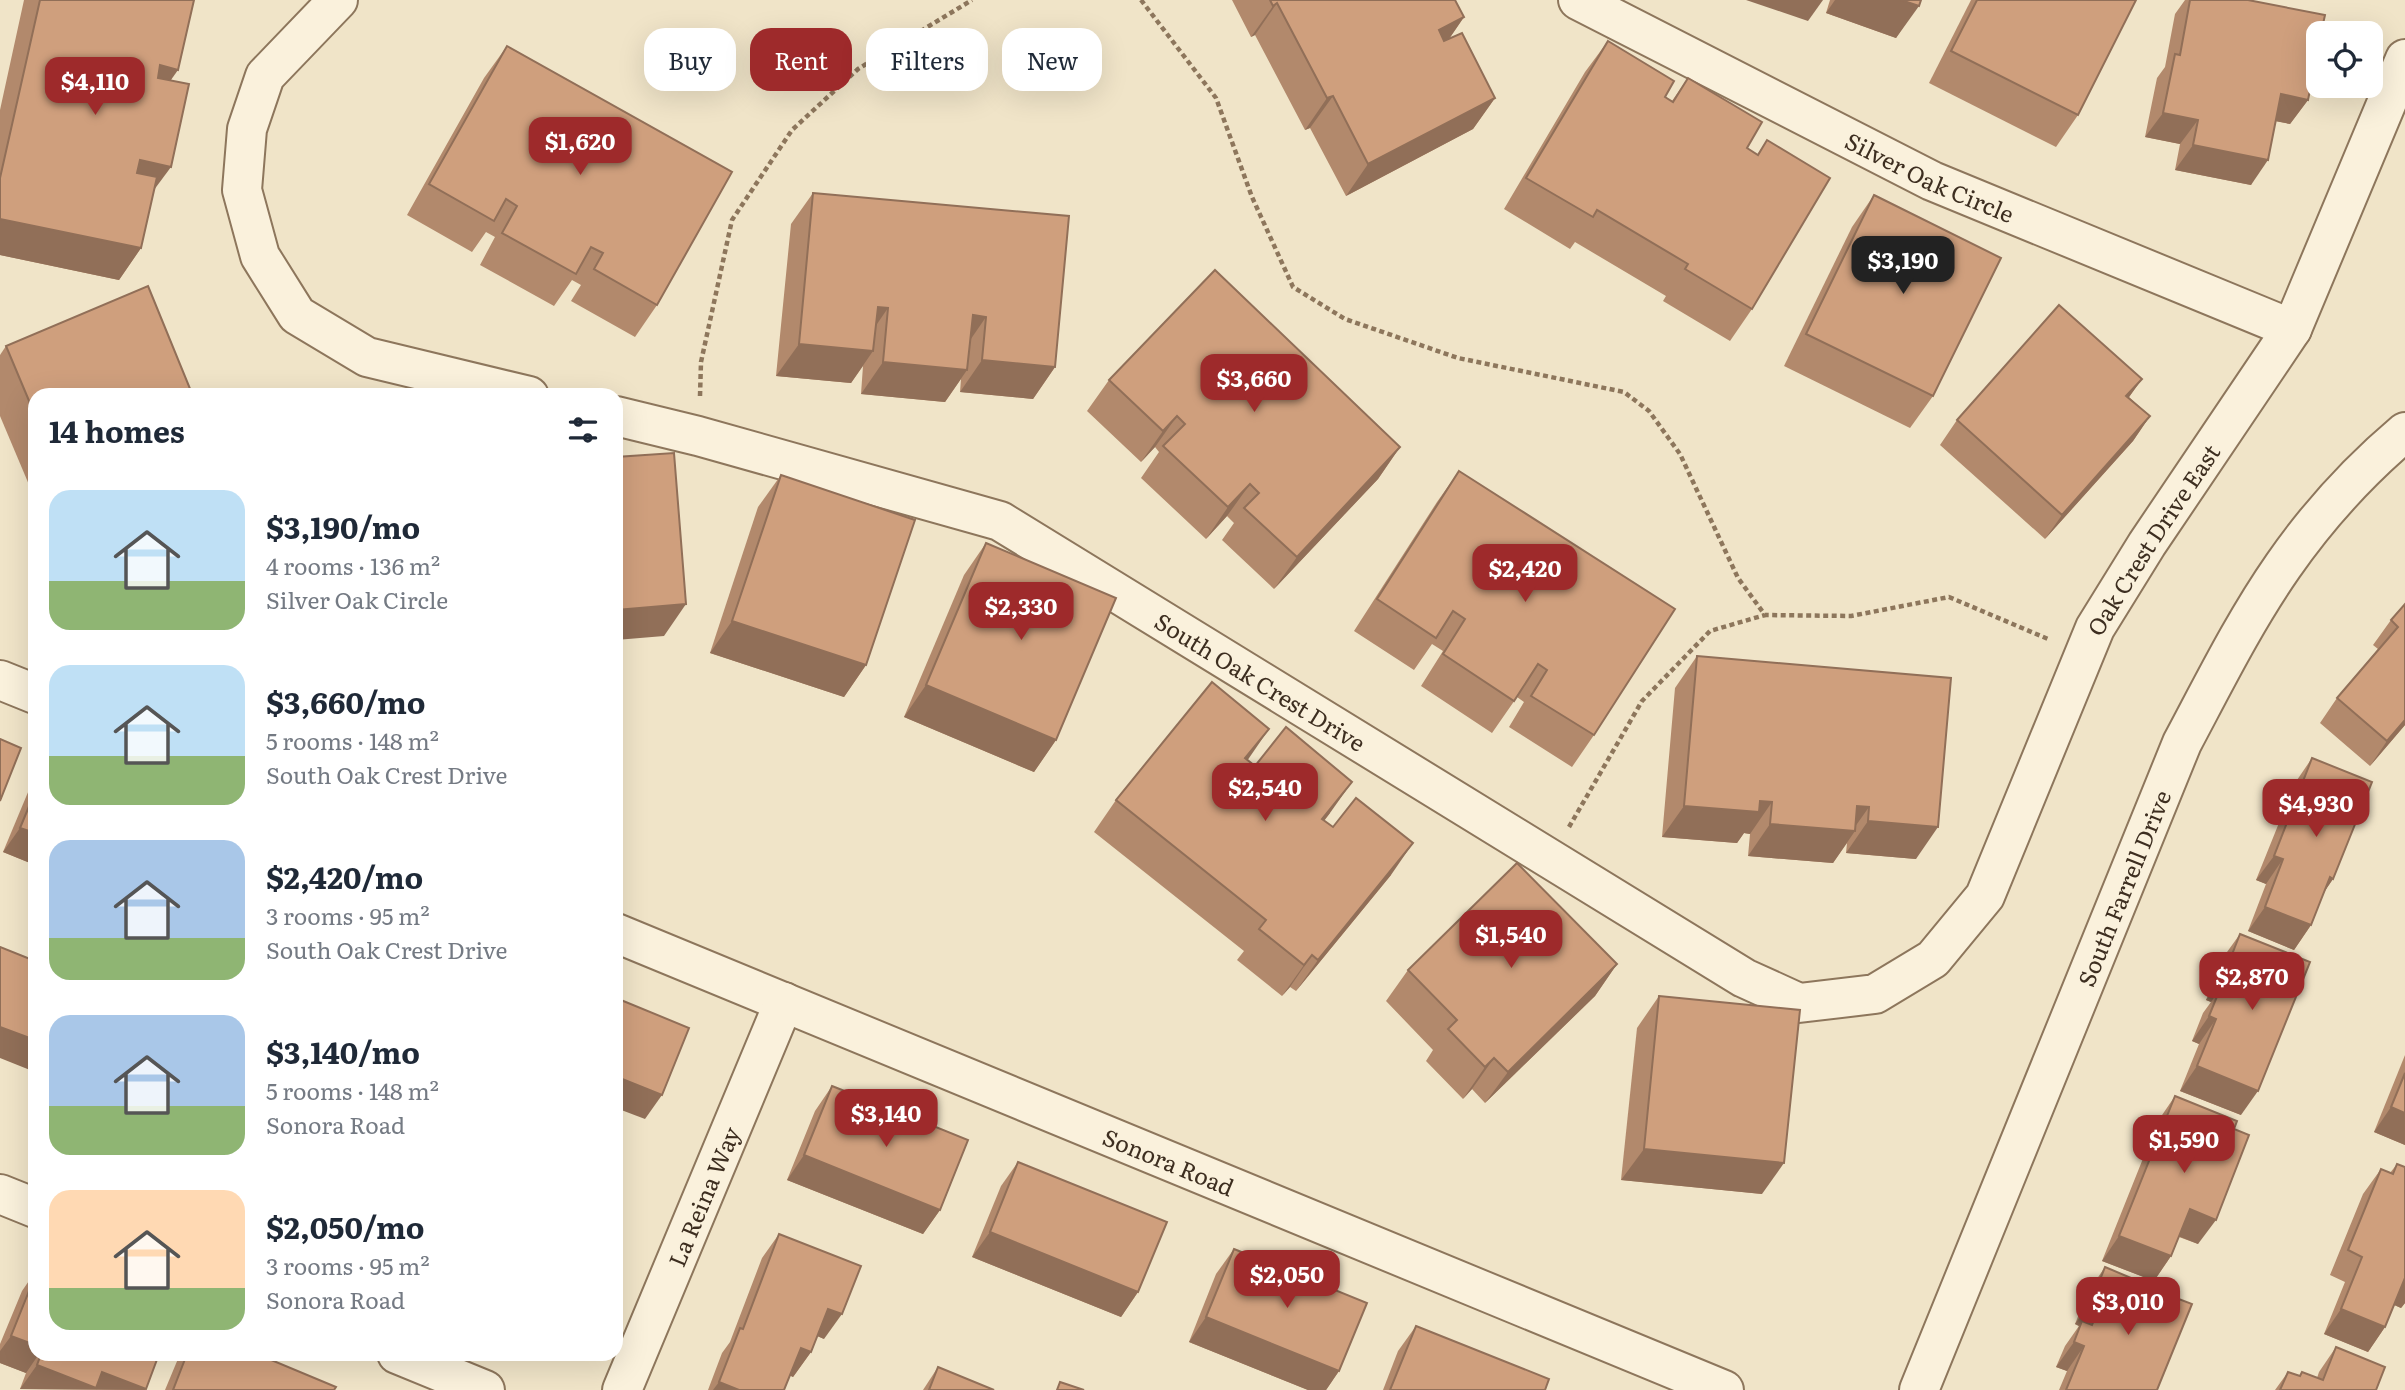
<!DOCTYPE html>
<html lang="en">
<head>
<meta charset="utf-8">
<style>
  :root { --surface:#fff; --page:#f6f6f7; --text:#1f2937; --muted:#747a83; --accent:#9e2a2b }
  body { margin:0; font-family:Literata,serif; background:var(--page); color:var(--text); height:100vh; display:flex; flex-direction:column; font-size:26px; white-space:nowrap }
  * { box-sizing:border-box; margin:0 }
  p { font-size:23px; color:var(--muted) }
  .icon { flex:none; width:38px; height:38px; fill:none; stroke:currentColor; stroke-width:2; stroke-linecap:round; stroke-linejoin:round }
  .map { position:relative; flex:1; overflow:hidden }
  .drawer { position:absolute; left:28px; top:388px; width:595px; height:973px; display:flex; flex-direction:column; background:var(--surface); border-radius:21px; box-shadow:0 7px 28px #0002 }
  .drawer>* { flex:none }
  .top-card { position:absolute; left:644px; top:28px; width:665px; height:63px; display:flex; gap:14px }
  .fabs { position:absolute; left:2306px; top:21px; display:grid; gap:14px }
  .fabs a { display:grid; place-items:center; width:77px; height:77px; border-radius:14px; background:var(--surface); box-shadow:0 7px 28px #0002; font-size:35px }
  .price { position:absolute; translate:-50% -60px; padding:0 16px; border-radius:14px; background:var(--accent); color:#fff; font-size:23px; line-height:46px; filter:drop-shadow(0 2px 4px #0008) }
  .price::after { content:''; position:absolute; left:50%; top:42px; width:21px; height:16px; margin-left:-10px; background:inherit; clip-path:polygon(0 0,100% 0,50% 100%) }
  .price.on { background:#222; color:#fff }
  ul { padding:0; list-style:none }
  li { display:flex; align-items:center; gap:21px; height:175px; padding:0 21px }
  li span { display:grid; place-items:center; flex:none; width:196px; height:140px; border-radius:21px; color:#555 }
  li>.icon { margin-inline-start:auto }
  span .icon { width:84px; height:84px; fill:#fffc; stroke-width:1 }
  li b { font-size:30px }
  h2 { display:flex; justify-content:space-between; align-items:center; height:84px; padding:0 21px; font-size:30px }
  .chip { padding:0 24px; border-radius:21px; background:var(--surface); box-shadow:0 7px 28px #0002; font-size:24px; line-height:63px }
  .chip.on { background:var(--accent); color:#fff }
  .map>svg:first-child { display:block }
</style>
</head>
<body>
<div class="map">
<svg width="2405" height="1390" viewBox="0 0 2405 1390">
  <rect width="100%" height="100%" fill="#f0e4c8"/>
  <g fill="none" stroke-linecap="round" stroke-linejoin="round">
    <g stroke="#8d765c" stroke-width="42">
      <g id="minor">
        <path d="M338 0 265 76 247 129 242 190 260 256 297 315 367 357 529 396"/>
        <path id="s1" d="M1578 0 1932 181 2292 329"/>
        <path id="s2" d="M616 416 698 436 1000 521 1744 978 1799 1003 1875 994 1933 959 1985 896 2095 628 2147 544 2292 329 2405 59"/>
        <path d="M0 680 35 694"/>
        <path id="s3" d="M616 933 1724 1390"/>
        <path d="M0 1194 35 1208"/>
        <path d="M397 1354 485 1390"/>
        <path id="s4" d="M622 1390 784 1002"/>
      </g>
    </g>
    <g stroke="#8d765c" stroke-width="42">
      <g id="tertiary">
        <path id="s5" d="M1919 1390 2182 743C2214 683 2244 622 2283 566 2317 517 2360 470 2405 432"/>
      </g>
    </g>
    <g stroke="#8d765c" stroke-width="4.5" stroke-dasharray="5 3.5" stroke-linecap="butt">
      <path d="M1141 0 1216 98 1252 197 1293 287 1345 319 1458 358 1624 392 1649 411 1680 454 1738 578 1765 615 1851 616 1949 597 2048 639"/>
      <path d="M700 396 701 362 732 220 792 130 858 69 972 0"/>
      <path d="M1569 827 1642 701 1710 631 1765 615"/>
    </g>
    <use href="#minor" stroke="#faf1dc" stroke-width="38"/>
    <use href="#tertiary" stroke="#faf1dc" stroke-width="38"/>
  </g>
  <g fill="#b2896c">
    <path d="M24 0H194L171 80 141 248 119 280 0 255V110Z"/>
    <path d="M1232 0H1455L1464 17 1449 39 1495 98 1473 129 1346 196 1310 128 1305 130 1255 35 1251 37Z"/>
    <path d="M1830 0H1921L1896 38 1826 13Z"/>
    <path d="M1971 0H2136L2078 115 2056 147 1929 83Z"/>
    <path d="M2185 0H2248L2308 100 2290 124 2276 121 2251 185 2175 170 2180 144 2145 137 2157 78 2165 67 2175 14Z"/>
    <path d="M1608 41 1665 97 1672 101 1688 78 1747 148 1757 155 1767 140 1752 309 1730 341 1663 301 1666 296 1575 242 1570 249 1504 209 1585 72Z"/>
    <path d="M507 46 657 305 635 337 571 301 581 285 572 280 554 306 480 265 495 237 486 232 472 252 407 215 484 78Z"/>
    <path d="M813 193 1055 367 1033 399 960 392 961 379 945 402 861 394 863 366 851 383 776 376 791 224Z"/>
    <path d="M1874 195 1933 396 1910 428 1784 366 1852 227Z"/>
    <path d="M6 346 35 396V499L0 416V355Z"/>
    <path d="M2142 379 2129 397 2150 416 2133 441 2045 539 1940 445 1957 420Z"/>
    <path d="M1109 380 1400 447 1378 479 1274 589 1222 540 1234 523 1227 516 1206 539 1141 478 1159 452 1155 447 1141 462 1087 411Z"/>
    <path d="M1459 471 1594 735 1572 767 1509 727 1524 702 1517 697 1492 733 1421 686 1443 651 1432 644 1414 670 1354 631 1437 502Z"/>
    <path d="M781 475 866 665 844 697 710 653 758 507Z"/>
    <path d="M986 543 1056 740 1034 772 904 717 964 575Z"/>
    <path d="M2405 604V725L2370 766 2320 723 2337 698 2378 649 2373 645 2391 620Z"/>
    <path d="M1697 656 1951 678 1916 859 1846 853 1847 843 1833 863 1748 856 1750 834 1744 833 1737 843 1662 837 1675 688Z"/>
    <path d="M2312 758 2333 879 2324 892 2311 925 2294 950 2248 931 2266 884 2256 880 2295 783Z"/>
    <path d="M1248 760 1255 766 1330 813 1324 821 1391 875 1296 991 1290 987 1282 996 1237 960 1244 951 1094 832 1116 800Z"/>
    <path d="M35 778V865L3 852 31 785Z"/>
    <path d="M2240 934 2241 1115 2180 1091 2199 1044 2192 1041 2203 1013 2211 1002 2206 1000 2222 959Z"/>
    <path d="M1617 964 1595 996 1485 1103 1472 1089 1463 1099 1426 1061 1433 1050 1386 1001 1408 970Z"/>
    <path d="M1659 996 1762 1194 1621 1180 1637 1028Z"/>
    <path d="M2405 1055V1145L2374 1132Z"/>
    <path d="M832 1086 883 1112 928 1130 931 1125 940 1210 923 1234 787 1180 815 1111Z"/>
    <path d="M2175 1096 2234 1129 2198 1244 2179 1237 2171 1256 2154 1281 2102 1261 2158 1121Z"/>
    <path d="M1018 1162 1138 1292 1121 1317 972 1257 1001 1186Z"/>
    <path d="M2397 1164 2405 1167V1303L2401 1308 2394 1305 2385 1327 2368 1352 2324 1334 2345 1282 2330 1275 2363 1194 2381 1169 2390 1173Z"/>
    <path d="M779 1234 824 1339 817 1336 811 1352 793 1377 790 1375 784 1390H708L722 1353 730 1342 762 1258Z"/>
    <path d="M1234 1249 1339 1371 1326 1390H1308L1189 1342 1216 1274Z"/>
    <path d="M2105 1267 2142 1285 2157 1390H2059L2067 1371 2056 1367 2065 1346 2079 1326 2075 1324 2088 1292Z"/>
    <path d="M35 1272V1354H159L145 1390 20 1389 26 1373 0 1363V1344L22 1291Z"/>
    <path d="M1416 1326 1545 1390H1383L1398 1351Z"/>
    <path d="M2336 1347 2376 1390H2275L2288 1372 2299 1376 2302 1372 2317 1378 2319 1372Z"/>
    <path d="M180 1354H257L334 1390H165Z"/>
    <path d="M938 1367 994 1390H923Z"/>
  </g>
  <g fill="#916f58">
    <path d="M1746 0H1823L1808 21Z"/>
    <path d="M1835 0H1901L1919 6 1896 38 1826 13Z"/>
    <path d="M1277 3 1255 35 1251 37 1273 6Z"/>
    <path d="M1464 17 1442 49 1439 30Z"/>
    <path d="M160 65 178 70 156 101 138 97Z"/>
    <path d="M2281 94 2308 100 2290 124 2264 119Z"/>
    <path d="M1333 96 1310 128 1305 130 1327 98Z"/>
    <path d="M1495 98 1473 129 1346 196 1368 164Z"/>
    <path d="M2163 113 2198 120 2180 144 2145 137Z"/>
    <path d="M2193 145 2268 160 2251 185 2175 170Z"/>
    <path d="M140 160 171 167 148 198 117 191Z"/>
    <path d="M0 219 141 248 119 280 0 255Z"/>
    <path d="M878 307 888 308 866 340Z"/>
    <path d="M973 315 986 317 964 349Z"/>
    <path d="M799 344 873 351 851 383 776 376Z"/>
    <path d="M982 360 1055 367 1033 399 960 392Z"/>
    <path d="M883 362 967 370 945 402 861 394Z"/>
    <path d="M2142 379 2124 404 2126 396Z"/>
    <path d="M1177 416 1155 447 1141 462 1163 431Z"/>
    <path d="M2150 416 2133 441 2045 539 2062 515Z"/>
    <path d="M1400 447 1378 479 1274 589 1297 557Z"/>
    <path d="M1250 484 1227 516 1206 539 1228 507Z"/>
    <path d="M686 604 664 636 616 640V610Z"/>
    <path d="M732 621 866 665 844 697 710 653Z"/>
    <path d="M926 685 1056 740 1034 772 904 717Z"/>
    <path d="M2405 720V725L2370 766 2387 741Z"/>
    <path d="M1269 729 1247 761 1245 758Z"/>
    <path d="M1352 782 1330 813 1300 851 1322 819Z"/>
    <path d="M1760 801 1772 802 1750 834 1744 833 1737 843 1662 837 1684 806Z"/>
    <path d="M1857 806 1869 807 1852 831H1855L1833 863 1748 856 1770 824Z"/>
    <path d="M1868 821 1938 827 1916 859 1846 853Z"/>
    <path d="M20 828 35 833V865L3 852Z"/>
    <path d="M1413 843 1391 875 1296 991 1318 960Z"/>
    <path d="M2274 856 2283 859 2266 884 2256 880Z"/>
    <path d="M2330 877 2333 879 2316 904Z"/>
    <path d="M2265 907 2311 925 2294 950 2248 931Z"/>
    <path d="M1312 955 1290 987 1282 996 1304 965Z"/>
    <path d="M1617 964 1595 996 1485 1103 1508 1072Z"/>
    <path d="M2224 975 2233 979 2216 1004 2220 989 2211 1002 2206 1000Z"/>
    <path d="M2209 1016 2216 1019 2199 1044 2192 1041Z"/>
    <path d="M0 1027 35 1040V1072L0 1058Z"/>
    <path d="M1494 1058 1472 1089 1463 1099 1485 1067Z"/>
    <path d="M2197 1066 2258 1091 2241 1115 2180 1091Z"/>
    <path d="M620 1078 662 1095 645 1119 616 1108V1084Z"/>
    <path d="M2391 1107 2405 1113V1145L2374 1132Z"/>
    <path d="M1644 1149 1784 1163 1762 1194 1621 1180Z"/>
    <path d="M804 1155 940 1210 923 1234 787 1180Z"/>
    <path d="M2190 1209 2216 1220 2198 1244 2173 1234Z"/>
    <path d="M990 1232 1138 1292 1121 1317 972 1257Z"/>
    <path d="M2119 1236 2171 1256 2154 1281 2102 1261Z"/>
    <path d="M2405 1278V1303L2401 1308 2388 1302Z"/>
    <path d="M2092 1300 2101 1303 2083 1328 2082 1321 2079 1326 2075 1324Z"/>
    <path d="M828 1309 842 1314 824 1339 811 1333Z"/>
    <path d="M2341 1309 2385 1327 2368 1352 2324 1334Z"/>
    <path d="M1206 1317 1339 1371 1326 1390H1308L1189 1342Z"/>
    <path d="M11 1336 35 1345V1354H39L26 1373 0 1363V1351Z"/>
    <path d="M2074 1342 2084 1346 2067 1371 2056 1367Z"/>
    <path d="M801 1348 811 1352 793 1377 784 1373Z"/>
    <path d="M37 1365 102 1372 146 1389 145 1390 20 1389Z"/>
    <path d="M719 1382 739 1390H713Z"/>
  </g>
  <g fill="#cf9f7d" stroke="#916f58" stroke-width="2">
    <path d="M40 0H194L178 70 160 65 158 78 189 84 171 167 140 160 137 173 157 177 141 248 0 219V178Z"/>
    <path d="M1270 0H1455L1464 17 1439 30 1444 41 1462 33 1495 98 1368 164 1333 96 1327 98 1277 3 1273 6Z"/>
    <path d="M1901 0H1921L1919 6Z"/>
    <path d="M1977 0H2136L2078 115 1951 51Z"/>
    <path d="M2190 0H2248L2325 15 2321 33H2319V45L2308 100 2281 94 2268 160 2193 145 2198 120 2163 113 2175 54 2180 55Z"/>
    <path d="M1608 41 1674 81 1665 97 1673 102 1688 78 1762 122 1747 148 1758 155 1767 140 1830 178 1752 309 1685 269 1688 264 1597 210 1593 217 1526 178Z"/>
    <path d="M507 46 732 172 657 305 594 269 603 253 591 247 576 274 502 233 517 206 506 199 494 221 429 184Z"/>
    <path d="M813 193 1069 216 1055 367 982 360 986 317 973 315 967 370 883 362 888 308 878 307 873 351 799 344Z"/>
    <path d="M1874 195 2001 258 1933 396 1806 334Z"/>
    <path d="M1215 270 1400 447 1297 557 1244 508 1259 493 1250 484 1228 507 1163 446 1185 424 1177 416 1163 431 1109 380Z"/>
    <path d="M148 286 193 396H35V415L6 346Z"/>
    <path d="M2059 305 2142 379 2126 396 2150 416 2062 515 1957 420Z"/>
    <path d="M674 453 686 604 616 610V457Z"/>
    <path d="M1459 471 1675 609 1594 735 1531 696 1547 670 1538 664 1514 701 1443 654 1465 619 1453 611 1436 638 1377 599Z"/>
    <path d="M781 475 915 520 866 665 732 621Z"/>
    <path d="M986 543 1116 598 1056 740 926 685Z"/>
    <path d="M2405 604V720L2387 741 2337 698 2398 627 2391 620Z"/>
    <path d="M1697 656 1951 678 1938 827 1868 821 1869 807 1857 806 1855 831 1770 824 1772 802 1760 801 1759 812 1684 806Z"/>
    <path d="M1212 682 1269 729 1245 758 1255 766 1286 727 1352 782 1322 819 1333 827 1356 798 1413 843 1318 960 1312 955 1304 965 1259 929 1266 920 1116 800Z"/>
    <path d="M0 739 21 748 0 801Z"/>
    <path d="M2312 758 2372 782 2333 879 2330 877 2311 925 2265 907 2283 859 2274 856Z"/>
    <path d="M35 792V833L20 828Z"/>
    <path d="M1517 863 1617 964 1508 1072 1494 1058 1485 1067 1448 1029 1457 1020 1408 970Z"/>
    <path d="M2240 934 2310 962 2258 1091 2197 1066 2216 1019 2209 1016 2220 989 2228 992 2233 979 2224 975Z"/>
    <path d="M0 947 35 961V1040L0 1027Z"/>
    <path d="M1659 996 1800 1010 1784 1163 1644 1149Z"/>
    <path d="M616 998 689 1028 662 1095 620 1078 616 1089Z"/>
    <path d="M2405 1073V1113L2391 1107Z"/>
    <path d="M832 1086 885 1107 883 1112 929 1130 931 1125 968 1140 940 1210 804 1155Z"/>
    <path d="M2175 1096 2237 1121 2234 1129 2249 1135 2216 1220 2190 1209 2171 1256 2119 1236Z"/>
    <path d="M1018 1162 1167 1222 1138 1292 990 1232Z"/>
    <path d="M2397 1164 2405 1167V1278L2385 1327 2341 1309 2362 1257 2348 1250 2381 1169 2393 1174Z"/>
    <path d="M779 1234 861 1266 842 1314 828 1309 811 1352 801 1348 784 1390H739L719 1382 740 1328 743 1329Z"/>
    <path d="M1234 1249 1367 1303 1339 1371 1206 1317Z"/>
    <path d="M2105 1267 2143 1283 2142 1285 2192 1304 2157 1390H2066L2084 1346 2074 1342 2082 1321 2092 1325 2101 1303 2092 1300Z"/>
    <path d="M35 1276V1345L11 1336Z"/>
    <path d="M1416 1326 1549 1379 1545 1390H1390Z"/>
    <path d="M2336 1347 2385 1367 2376 1390H2280L2288 1372 2300 1376 2302 1372 2323 1380Z"/>
    <path d="M41 1354H159L146 1389 102 1372 96 1388 37 1365Z"/>
    <path d="M187 1354H257L336 1387 334 1390H173Z"/>
    <path d="M938 1367 994 1390H929Z"/>
    <path d="M1060 1382 1084 1390H1057Z"/>
  </g>
  <g text-anchor="middle" dominant-baseline="central" stroke-width="6" stroke-linejoin="round" paint-order="stroke">
    <g font-size="23" fill="#3d2e20" stroke="#f7eed8">
      <text stroke="none"><textPath href="#s1" startOffset="394">Silver Oak Circle</textPath></text>
      <text stroke="none"><textPath href="#s2" startOffset="1953">Oak Crest Drive East</textPath></text>
      <text stroke="none"><textPath href="#s2" startOffset="704">South Oak Crest Drive</textPath></text>
      <text stroke="none"><textPath href="#s5" startOffset="542">South Farrell Drive</textPath></text>
      <text stroke="none"><textPath href="#s3" startOffset="598">Sonora Road</textPath></text>
      <text stroke="none"><textPath href="#s4" startOffset="210">La Reina Way</textPath></text>
    </g>
  </g>
</svg>
<div class="fabs">
<a><svg class="icon" aria-label="locate" viewBox="0 0 24 24"><circle cx="12" cy="12" r="6"/><path d="M12 2v4M12 18v4M2 12h4M18 12h4"/></svg></a>
</div>
<b class="price" style="left:95px;top:117px">$4,110</b>
<b class="price" style="left:580px;top:177px">$1,620</b>
<b class="price on" style="left:1903px;top:296px">$3,190</b>
<b class="price" style="left:1254px;top:414px">$3,660</b>
<b class="price" style="left:1525px;top:604px">$2,420</b>
<b class="price" style="left:1021px;top:642px">$2,330</b>
<b class="price" style="left:1265px;top:823px">$2,540</b>
<b class="price" style="left:2316px;top:839px">$4,930</b>
<b class="price" style="left:1511px;top:970px">$1,540</b>
<b class="price" style="left:2252px;top:1012px">$2,870</b>
<b class="price" style="left:886px;top:1149px">$3,140</b>
<b class="price" style="left:2184px;top:1175px">$1,590</b>
<b class="price" style="left:1287px;top:1310px">$2,050</b>
<b class="price" style="left:2128px;top:1337px">$3,010</b>
<div class="top-card">
<a class="chip">Buy</a>
<a class="chip on">Rent</a>
<a class="chip">Filters</a>
<a class="chip">New</a>
</div>
<section class="drawer">
<h2>14 homes<svg class="icon" aria-label="filters" viewBox="0 0 24 24"><path d="M4 7h16M4 17h16"/><circle cx="9" cy="7" r="2"/><circle cx="15" cy="17" r="2"/></svg></h2>
<ul>
<li><span style="background:linear-gradient(#bfe0f5 65%,#8fb573 0)"><svg class="icon" aria-label="home" viewBox="0 0 24 24"><path d="M3 11l9-7 9 7M6 9v11h12V9"/></svg></span><div><b>$3,190/mo</b><p>4 rooms · 136 m²</p><p>Silver Oak Circle</p></div></li>
<li><span style="background:linear-gradient(#bfe0f5 65%,#8fb573 0)"><svg class="icon" aria-label="home" viewBox="0 0 24 24"><path d="M3 11l9-7 9 7M6 9v11h12V9"/></svg></span><div><b>$3,660/mo</b><p>5 rooms · 148 m²</p><p>South Oak Crest Drive</p></div></li>
<li><span style="background:linear-gradient(#a9c7e8 70%,#8fb573 0)"><svg class="icon" aria-label="home" viewBox="0 0 24 24"><path d="M3 11l9-7 9 7M6 9v11h12V9"/></svg></span><div><b>$2,420/mo</b><p>3 rooms · 95 m²</p><p>South Oak Crest Drive</p></div></li>
<li><span style="background:linear-gradient(#a9c7e8 65%,#8fb573 0)"><svg class="icon" aria-label="home" viewBox="0 0 24 24"><path d="M3 11l9-7 9 7M6 9v11h12V9"/></svg></span><div><b>$3,140/mo</b><p>5 rooms · 148 m²</p><p>Sonora Road</p></div></li>
<li><span style="background:linear-gradient(#ffd9b3 70%,#8fb573 0)"><svg class="icon" aria-label="home" viewBox="0 0 24 24"><path d="M3 11l9-7 9 7M6 9v11h12V9"/></svg></span><div><b>$2,050/mo</b><p>3 rooms · 95 m²</p><p>Sonora Road</p></div></li>
</ul>
</section>
</div>
</body>
</html>
